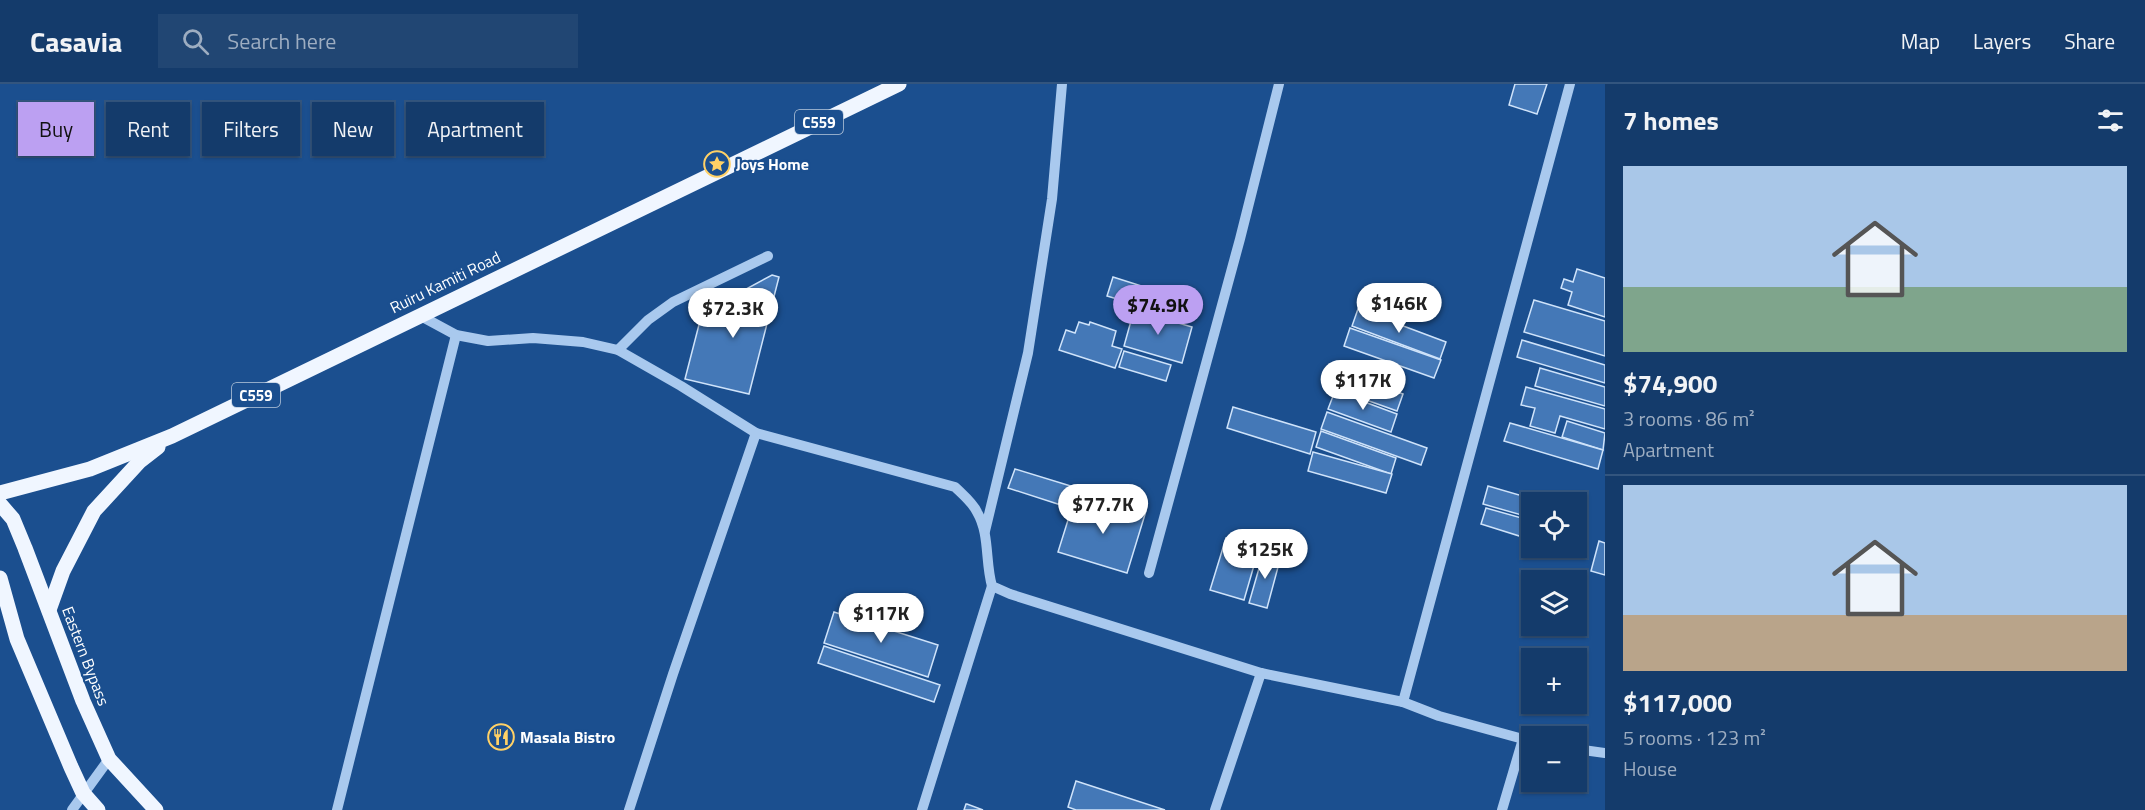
<!DOCTYPE html>
<html lang="en">
<head>
<meta charset="utf-8">
<style>
  :root { --surface:#143b6b; --page:#214673; --text:#f1f3f6; --muted:#9dadc1; --line:#33557e; --accent:#bca0f2 }
  body { margin:0; font-family:"Titillium Web",sans-serif; background:var(--page); color:var(--text); height:100vh; display:flex; flex-direction:column; font-size:22px; white-space:nowrap }
  * { box-sizing:border-box; margin:0 }
  p { font-size:20px; color:var(--muted) }
  .icon { flex:none; width:33px; height:33px; fill:none; stroke:currentColor; stroke-width:2; stroke-linecap:round; stroke-linejoin:round }
  .map { position:relative; flex:1; overflow:hidden }
  .panel { display:flex; flex-direction:column; background:var(--surface); width:540px }
  .panel>* { flex:none }
  .banner { position:absolute; left:18px; top:18px; width:570px; height:54px; display:flex; gap:12px }
  .buttons { position:absolute; left:1521px; top:408px; display:grid; gap:12px }
  .buttons a { display:grid; place-items:center; width:66px; height:66px; border-radius:0px; background:var(--surface); box-shadow:0 2px 4px #0004,0 0 0 2px var(--line); font-size:30px }
  .price { position:absolute; translate:-50% -51px; padding:0 14px; border-radius:21px; background:#fff; color:#222; font-size:20px; line-height:39px; filter:drop-shadow(0 2px 3px #0008) }
  .price::after { content:''; position:absolute; left:50%; top:36px; width:18px; height:14px; margin-left:-9px; background:inherit; clip-path:polygon(0 0,100% 0,50% 100%) }
  .price.selected { background:var(--accent); color:#111 }
  ul { padding:0; list-style:none }
  li { display:grid; align-content:center; gap:12px; height:318px; padding:0 18px }
  li+li { border-top:2px solid var(--line) }
  li span { display:grid; place-items:center; height:186px; border-radius:0px; color:#555 }
  li>.icon { margin-inline-start:auto }
  span .icon { width:108px; height:108px; fill:#fffc; stroke-width:1 }
  li b { font-size:26px }
  h2 { display:flex; justify-content:space-between; align-items:center; height:72px; padding:0 18px; font-size:26px }
  .pill { padding:0 21px; border-radius:0px; background:var(--surface); box-shadow:0 2px 4px #0004,0 0 0 2px var(--line); font-size:21px; line-height:54px }
  .pill.selected { background:var(--accent); color:#111 }
  header { display:flex; align-items:center; gap:36px; box-sizing:border-box; height:84px; padding:0 30px; background:var(--surface); border-bottom:2px solid var(--line) }
  header strong { font-size:28px }
  nav { display:flex; gap:33px; margin-inline-start:auto; font-size:21px }
  .search { width:420px; height:54px; background:var(--page); display:flex; align-items:center; gap:15px; box-sizing:border-box; padding:0 21px; border-radius:0px; color:var(--muted); font-size:22px }
  main { display:flex; flex:1; min-height:0 }
  .map>svg:first-child { display:block }
</style>
</head>
<body>
<header>
<strong>Casavia</strong>
<div class="search"><svg class="icon" aria-label="search" viewBox="0 0 24 24"><circle cx="10" cy="10" r="6"/><path d="M15 15l6 6"/></svg>Search here</div>
<nav><a>Map</a><a>Layers</a><a>Share</a></nav>
</header>
<main>
<div class="map">
<svg width="1605" height="726" viewBox="0 0 1605 726">
  <rect width="100%" height="100%" fill="#1b4f8f"/>
  <g fill="#4478b7" stroke="#cfe3fa" stroke-width="1.5">
    <path d="M1515 0H1547L1537 30 1509 21Z"/>
    <path d="M1577 185 1605 194V233L1568 221 1572 208 1561 204 1564 195 1573 198Z"/>
    <path d="M772 191 779 193 749 310 685 295 702 229Z"/>
    <path d="M1113 193 1173 212 1167 230 1107 212Z"/>
    <path d="M1534 216 1605 237V272L1524 248Z"/>
    <path d="M1358 225 1446 258 1440 275 1352 242Z"/>
    <path d="M1134 226 1192 243 1182 279 1124 262Z"/>
    <path d="M1079 238 1089 241 1090 238 1116 247 1112 262 1122 265 1115 284 1059 266 1066 246 1075 249Z"/>
    <path d="M1350 244 1441 276 1434 294 1344 262Z"/>
    <path d="M1522 256 1605 281V299L1517 273Z"/>
    <path d="M1124 267 1171 281 1166 297 1119 283Z"/>
    <path d="M1540 284 1605 303V322L1535 302Z"/>
    <path d="M1340 287 1403 310 1397 327 1333 304Z"/>
    <path d="M1526 303 1605 325V345L1560 332 1555 349 1530 342 1535 324 1521 321Z"/>
    <path d="M1335 307 1397 330 1391 348 1328 325Z"/>
    <path d="M1233 323 1316 348 1310 370 1227 344Z"/>
    <path d="M1327 328 1427 364 1421 381 1321 345Z"/>
    <path d="M1567 337 1605 349 1603 366 1562 353Z"/>
    <path d="M1510 339 1603 366 1598 385 1504 357Z"/>
    <path d="M1321 347 1396 374 1391 390 1316 363Z"/>
    <path d="M1313 368 1392 390 1386 409 1308 387Z"/>
    <path d="M1015 385 1074 403 1067 423 1008 404Z"/>
    <path d="M1488 402 1543 418H1532V434L1483 420Z"/>
    <path d="M1074 417 1110 428 1114 417 1146 427 1127 489 1058 468Z"/>
    <path d="M1486 424 1532 437V456L1481 440Z"/>
    <path d="M1576 429 1583 430 1578 448H1576Z"/>
    <path d="M1226 454 1259 464 1244 516 1210 506Z"/>
    <path d="M1599 457 1605 459V491L1591 487Z"/>
    <path d="M1264 467 1281 472 1267 524 1249 519Z"/>
    <path d="M834 528 938 561 928 593 824 559Z"/>
    <path d="M824 562 940 601 934 618 818 579Z"/>
    <path d="M1076 697 1165 726H1076L1068 723Z"/>
    <path d="M966 720H967L983 726H964Z"/>
  </g>
  <g fill="none" stroke-linecap="round" stroke-linejoin="round">
    <g stroke="#a9c9ee" stroke-width="10">
      <path d="M419 231 456 251 488 257 533 254 583 258 618 266 681 302 756 349 955 403C962 410 973 419 977 428 990 450 985 478 992 502L1010 510 1261 589 1403 618"/>
      <path d="M618 266 648 236 673 218 768 172"/>
      <path d="M985 447 1028 269 1052 115 1062 0"/>
      <path d="M1149 489 1240 155 1279 0"/>
      <path d="M1523 655 1439 632 1403 618 1570 0"/>
      <path d="M1576 665 1605 669"/>
      <path d="M72 726 109 675"/>
      <path d="M337 726 456 251"/>
      <path d="M629 726 673 590 756 349"/>
      <path d="M922 726 992 502"/>
      <path d="M1215 726 1261 589"/>
      <path d="M1502 726 1523 655 1532 657"/>
    </g>
    <g stroke="#f0f6ff" stroke-width="15">
      <path d="M0 409 90 385 172 352 899 0"/>
      <path d="M0 420 13 435 25 464 83 617 109 675 156 726"/>
      <path d="M0 494 17 555 71 683 83 709 98 726"/>
      <path d="M49 526 63 487 94 427 140 377 158 363"/>
    </g>
  </g>
  <defs>
    <g id="sight-ring" transform="scale(1.35)"><circle r="9.5" fill="#1b4f8f" stroke="#ffd166" stroke-width="1.5"/><path d="M0-6L1.8-2.2L6-1.7L2.9 1.2L3.7 5.4L0 3.3L-3.7 5.4L-2.9 1.2L-6-1.7L-1.8-2.2Z" fill="#ffd166"/></g>
    <g id="restaurant-ring" transform="scale(1.35)"><circle r="9.5" fill="#1b4f8f" stroke="#ffd166" stroke-width="1.5"/><path d="M-5-6h1v4h1v-4h1v4h1v-4h1v5L-1.5 .5V6h-2V.5L-5-1ZM5-6V6H3V1.5H1.5Q1.5-4 5-6Z" fill="#ffd166"/></g>
  </defs>
  <g fill-rule="evenodd">
    <use href="#sight-ring" x="717" y="80"/>
    <use href="#restaurant-ring" x="501" y="653"/>
  </g>
  <g text-anchor="middle" dominant-baseline="central" stroke-width="4.5" stroke-linejoin="round" paint-order="stroke">
    <g fill="#1b4f8f" stroke="#bbcadd" stroke-width="1.5">
      <rect x="795" y="26" width="48" height="24" rx="4.5"/>
      <rect x="232" y="299" width="48" height="24" rx="4.5"/>
    </g>
    <g font-size="15" font-weight="bold" fill="#fff">
      <text x="819" y="38">C559</text>
      <text x="256" y="311">C559</text>
    </g>
    <g font-size="16" font-weight="bold" fill="#fff" stroke="#1b4f8f" text-anchor="start">
      <text x="736" y="80">Joys Home</text>
      <text x="520" y="653">Masala Bistro</text>
    </g>
    <g font-size="16" fill="#fff" stroke="#1b4f8f">
      <text transform="translate(445 198) rotate(-26)">Ruiru Kamiti Road</text>
      <text transform="translate(86 572) rotate(69)">Eastern Bypass</text>
    </g>
  </g>
</svg>
<div class="buttons">
<a><svg class="icon" aria-label="locate" viewBox="0 0 24 24"><circle cx="12" cy="12" r="6"/><path d="M12 2v4M12 18v4M2 12h4M18 12h4"/></svg></a>
<a><svg class="icon" aria-label="layers" viewBox="0 0 24 24"><path d="M12 4l9 5-9 5-9-5zM3 14l9 5 9-5"/></svg></a>
<a>+</a>
<a>−</a>
</div>
<b class="price" style="left:1399px;top:250px">$146K</b>
<b class="price selected" style="left:1158px;top:252px">$74.9K</b>
<b class="price" style="left:733px;top:255px">$72.3K</b>
<b class="price" style="left:1363px;top:327px">$117K</b>
<b class="price" style="left:1103px;top:451px">$77.7K</b>
<b class="price" style="left:1265px;top:496px">$125K</b>
<b class="price" style="left:881px;top:560px">$117K</b>
<div class="banner">
<a class="pill selected">Buy</a>
<a class="pill">Rent</a>
<a class="pill">Filters</a>
<a class="pill">New</a>
<a class="pill">Apartment</a>
</div>
</div>
<section class="panel">
<h2>7 homes<svg class="icon" aria-label="filters" viewBox="0 0 24 24"><path d="M4 7h16M4 17h16"/><circle cx="9" cy="7" r="2"/><circle cx="15" cy="17" r="2"/></svg></h2>
<ul>
<li><span style="background:linear-gradient(#a9c7e8 65%,#7fa58c 0)"><svg class="icon" aria-label="home" viewBox="0 0 24 24"><path d="M3 11l9-7 9 7M6 9v11h12V9"/></svg></span><div><b>$74,900</b><p>3 rooms · 86 m²</p><p>Apartment</p></div></li>
<li><span style="background:linear-gradient(#a9c7e8 70%,#b9a48a 0)"><svg class="icon" aria-label="home" viewBox="0 0 24 24"><path d="M3 11l9-7 9 7M6 9v11h12V9"/></svg></span><div><b>$117,000</b><p>5 rooms · 123 m²</p><p>House</p></div></li>
</ul>
</section>
</main>
</body>
</html>
